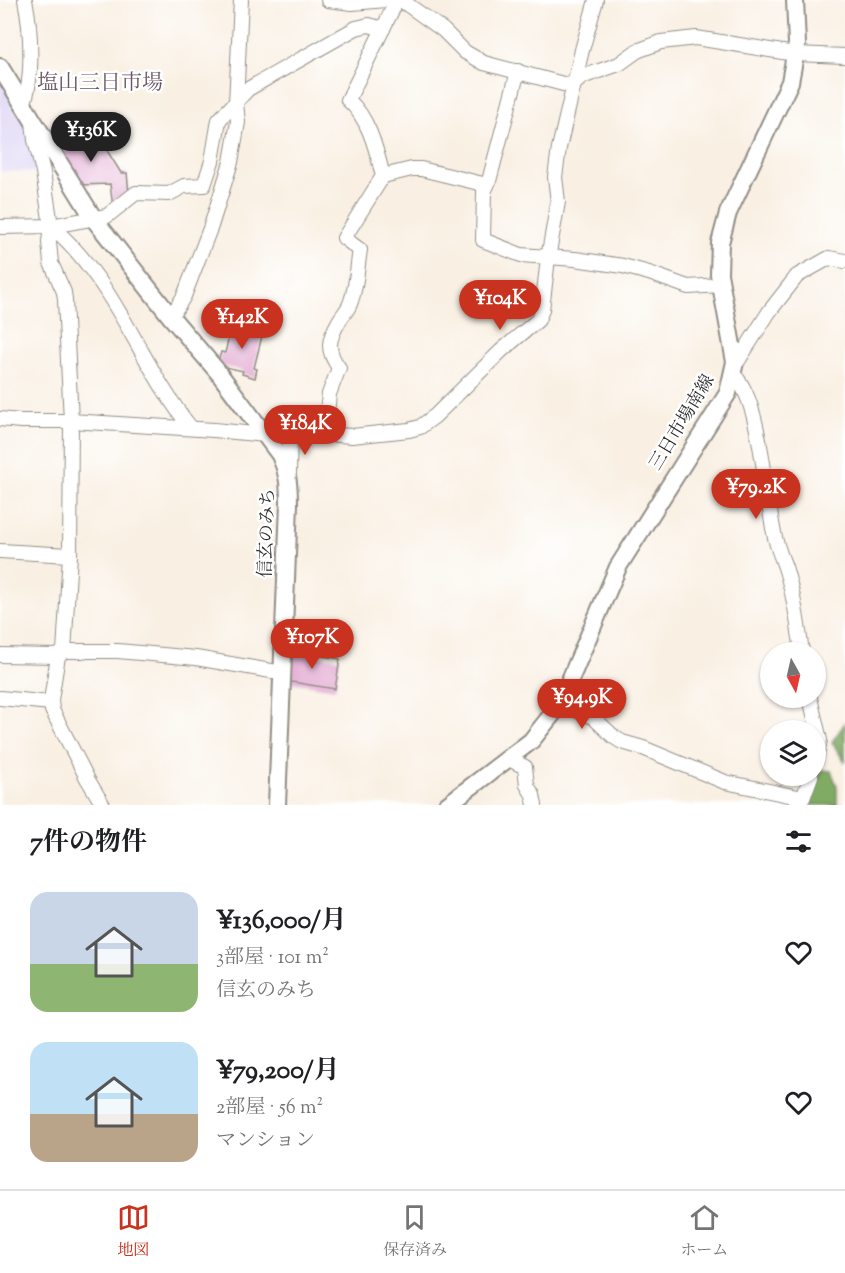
<!DOCTYPE html>
<html lang="ja">
<head>
<meta charset="utf-8">
<style>
  :root { --surface:#fff; --page:#f6f6f6; --text:#202124; --muted:#757577; --line:#e0e0e0; --accent:#c8321e }
  body { margin:0; font-family:"Sorts Mill Goudy","Noto Serif JP",serif; background:var(--page); color:var(--text); height:100vh; display:flex; flex-direction:column; font-size:22px; white-space:nowrap }
  * { box-sizing:border-box; margin:0 }
  p { font-size:20px; color:var(--muted) }
  .icon { flex:none; width:33px; height:33px; fill:none; stroke:currentColor; stroke-width:2; stroke-linecap:round; stroke-linejoin:round }
  .map { position:relative; height:805px; overflow:hidden }
  .panel { display:flex; flex-direction:column; background:var(--surface); flex:1 }
  .panel>* { flex:none }
  .needle { width:39px; rotate:172deg }
  .fabs { position:absolute; left:760px; top:642px; display:grid; gap:12px }
  .fabs a { display:grid; place-items:center; width:66px; height:66px; border-radius:50%; background:var(--surface); box-shadow:0 2px 4px #0004; font-size:30px }
  .price { position:absolute; translate:-50% -51px; padding:0 14px; border-radius:21px; background:var(--accent); color:#fff; font-size:20px; line-height:39px; filter:drop-shadow(0 2px 3px #0008) }
  .price::after { content:''; position:absolute; left:50%; top:36px; width:18px; height:14px; margin-left:-9px; background:inherit; clip-path:polygon(0 0,100% 0,50% 100%) }
  .price.on { background:#222; color:#fff }
  ul { padding:0; list-style:none }
  li { display:flex; align-items:center; gap:18px; height:150px; padding:0 30px }
  li span { display:grid; place-items:center; flex:none; width:168px; height:120px; border-radius:18px; color:#555 }
  li>.icon { margin-inline-start:auto }
  span .icon { width:72px; height:72px; fill:#fffc; stroke-width:1 }
  li b { font-size:26px }
  h2 { display:flex; justify-content:space-between; align-items:center; height:72px; padding:0 30px; font-size:26px }
  .menu { display:flex; justify-content:space-around; align-items:center; height:84px; border-top:2px solid var(--line); background:var(--surface); font-size:16px; color:var(--muted) }
  .menu a { display:grid; justify-items:center; gap:3px }
  .menu .on { color:var(--accent) }
  .map>svg:first-child { display:block }
</style>
</head>
<body>
<div class="map">
<svg width="845" height="805" viewBox="0 0 845 805">
  <rect width="100%" height="100%" fill="#fff"/>
  <filter id="ink" filterUnits="userSpaceOnUse"><feTurbulence type="fractalNoise" baseFrequency=".0167" numOctaves="2"/><feDisplacementMap in="SourceGraphic" scale="12" xChannelSelector="R" yChannelSelector="G"/><feConvolveMatrix kernelMatrix="1 2 1 2 8 2 1 2 1" color-interpolation-filters="sRGB"/></filter>
  <filter id="wash" filterUnits="userSpaceOnUse"><feTurbulence type="fractalNoise" baseFrequency=".008" numOctaves="4" result="noise"/><feDisplacementMap in="SourceGraphic" scale="24" xChannelSelector="R" yChannelSelector="G"/><feGaussianBlur stdDeviation="1.35" result="paint"/><feColorMatrix in="noise" values="0 0 0 0 0 0 0 0 0 0 0 0 0 0 0 0 0 1.4 0 .05"/><feComposite in="paint" operator="in"/></filter>
  <g filter="url(#wash)">
    <rect width="100%" height="100%" fill="#f9f0e3"/>
    <path fill="#ded5f5" d="M0 77 30 123 43 172 0 171Z"/>
    <g fill="#80ab63" stroke="#566b47" stroke-width="1.5">
      <path d="M845 723V762L832 742Z"/>
      <path d="M821 770 831 771 837 786V805H811L813 791Z"/>
    </g>
    <g id="blocks">
      <g fill="#e0a2ce">
        <path d="M96 133 121 173H127L129 194 113 207 110 184 78 185 46 136Z"/>
        <path d="M232 324 263 332 254 368 257 369 255 378 242 374 243 371 217 365 221 352 225 353Z"/>
        <path d="M290 651 340 659 335 689 285 681Z"/>
      </g>
    </g>
  </g>
  <g filter="url(#ink)">
    <use href="#blocks" fill-opacity="0" stroke="#928e87" stroke-width="1.5"/>
    <g fill="none" stroke-linecap="round" stroke-linejoin="round">
      <g stroke="#928e87" stroke-width="16">
        <g id="minor">
          <path d="M328 0 352 3 386 0"/>
          <path d="M401 0 443 30 465 52 484 63 567 85 574 84 582 77 619 64 637 51 661 42 696 38 795 54 845 56"/>
          <path d="M518 71 489 181 484 192 483 240 521 255 575 259 623 266 649 273 688 287 721 285"/>
          <path d="M23 105C34 79 31 28 25 0"/>
          <path d="M33 122 35 140 43 172 51 226 49 242 51 263 64 292 65 300 71 421 70 555 64 651 58 656 51 700 52 710 88 780 103 805"/>
          <path d="M383 176 412 169H421L487 185"/>
          <path d="M51 226C115 280 140 365 191 428"/>
          <path d="M0 227 51 226 107 216 136 193 169 194 184 186 204 185 212 161 219 120 248 89 356 28 369 25 383 29"/>
          <path d="M171 317 184 296 211 226 231 162 238 122 236 103 241 0"/>
          <path d="M735 362 738 361 769 312 797 276 829 258 845 261"/>
          <path d="M734 375C761 401 765 494 774 533 776 545 781 556 785 567 794 595 798 624 802 652"/>
          <path d="M0 419 21 421H71L214 430 266 435 325 434 352 436 409 430 420 427 435 416 501 351 538 320 542 310 548 258 558 202 555 177 559 148 582 50 596 0"/>
          <path d="M325 434 329 394 339 368C326 350 328 340 339 321 343 314 349 309 351 301 357 285 357 267 360 250L344 238 383 176C376 149 369 118 348 100L397 0"/>
          <path d="M289 474 290 435"/>
          <path d="M0 551 70 555"/>
          <path d="M64 651H118L196 658 283 673"/>
          <path d="M0 655 58 656"/>
          <path d="M564 694 578 711 593 717 614 737 622 742 643 748 725 782 803 798 811 776"/>
          <path d="M0 698 51 703"/>
          <path d="M810 698 820 740 816 759"/>
          <path d="M507 758 525 767 527 785 533 795 535 805"/>
        </g>
      </g>
      <g stroke="#928e87" stroke-width="20">
        <g id="major">
          <path d="M0 67 94 219 171 317 218 372 280 455C288 472 289 485 289 504L277 805"/>
          <path d="M447 805 531 741 554 712 564 694 618 567 728 393 735 362 719 274 720 243 728 213 790 82 797 44 795 0"/>
        </g>
      </g>
      <use href="#minor" stroke="#fff" stroke-width="14"/>
      <use href="#major" stroke="#fff" stroke-width="16"/>
    </g>
  </g>
  <g text-anchor="middle" dominant-baseline="central" stroke-width="5" stroke-linejoin="round" paint-order="stroke">
    <g font-size="18" fill="#2b2b2b" stroke="#fff">
      <text transform="translate(683 423) rotate(-59)">三日市場南線</text>
      <text transform="translate(268 533) rotate(-88)">信玄のみち</text>
    </g>
    <g font-size="21" fill="#6a5564" stroke="#fff">
      <text x="100" y="84">塩山三日市場</text>
    </g>
  </g>
</svg>
<div class="fabs">
<a><svg class="needle" viewBox="-14 -14 28 28"><path d="M0-13l5 13h-10z" fill="#e53935"/><path d="M0 13l5-13h-10z" fill="#757577"/></svg></a>
<a><svg class="icon" aria-label="layers" viewBox="0 0 24 24"><path d="M12 4l9 5-9 5-9-5zM3 14l9 5 9-5"/></svg></a>
</div>
<b class="price on" style="left:91px;top:163px">¥136K</b>
<b class="price" style="left:500px;top:331px">¥104K</b>
<b class="price" style="left:242px;top:350px">¥142K</b>
<b class="price" style="left:305px;top:456px">¥184K</b>
<b class="price" style="left:756px;top:520px">¥79.2K</b>
<b class="price" style="left:312px;top:670px">¥107K</b>
<b class="price" style="left:582px;top:730px">¥94.9K</b>
</div>
<section class="panel">
<h2>7件の物件<svg class="icon" aria-label="filters" viewBox="0 0 24 24"><path d="M4 7h16M4 17h16"/><circle cx="9" cy="7" r="2"/><circle cx="15" cy="17" r="2"/></svg></h2>
<ul>
<li><span style="background:linear-gradient(#c9d6e8 60%,#8fb573 0)"><svg class="icon" aria-label="home" viewBox="0 0 24 24"><path d="M3 11l9-7 9 7M6 9v11h12V9"/></svg></span><div><b>¥136,000/月</b><p>3部屋 · 101 m²</p><p>信玄のみち</p></div><svg class="icon" aria-label="heart" viewBox="0 0 24 24"><path d="M12 20l-8-8c-3-5 5-10 8-4 3-6 11-1 8 4z"/></svg></li>
<li><span style="background:linear-gradient(#bfe0f5 60%,#b9a48a 0)"><svg class="icon" aria-label="home" viewBox="0 0 24 24"><path d="M3 11l9-7 9 7M6 9v11h12V9"/></svg></span><div><b>¥79,200/月</b><p>2部屋 · 56 m²</p><p>マンション</p></div><svg class="icon" aria-label="heart" viewBox="0 0 24 24"><path d="M12 20l-8-8c-3-5 5-10 8-4 3-6 11-1 8 4z"/></svg></li>
</ul>
</section>
<nav class="menu">
<a class="on"><svg class="icon" aria-label="map" viewBox="0 0 24 24"><path d="M3 6l6-2 6 2 6-2v14l-6 2-6-2-6 2zM9 4v14M15 6v14"/></svg>地図</a>
<a><svg class="icon" aria-label="saved" viewBox="0 0 24 24"><path d="M7 4h10v16l-5-4-5 4z"/></svg>保存済み</a>
<a><svg class="icon" aria-label="home" viewBox="0 0 24 24"><path d="M3 11l9-7 9 7M6 9v11h12V9"/></svg>ホーム</a>
</nav>
</body>
</html>
